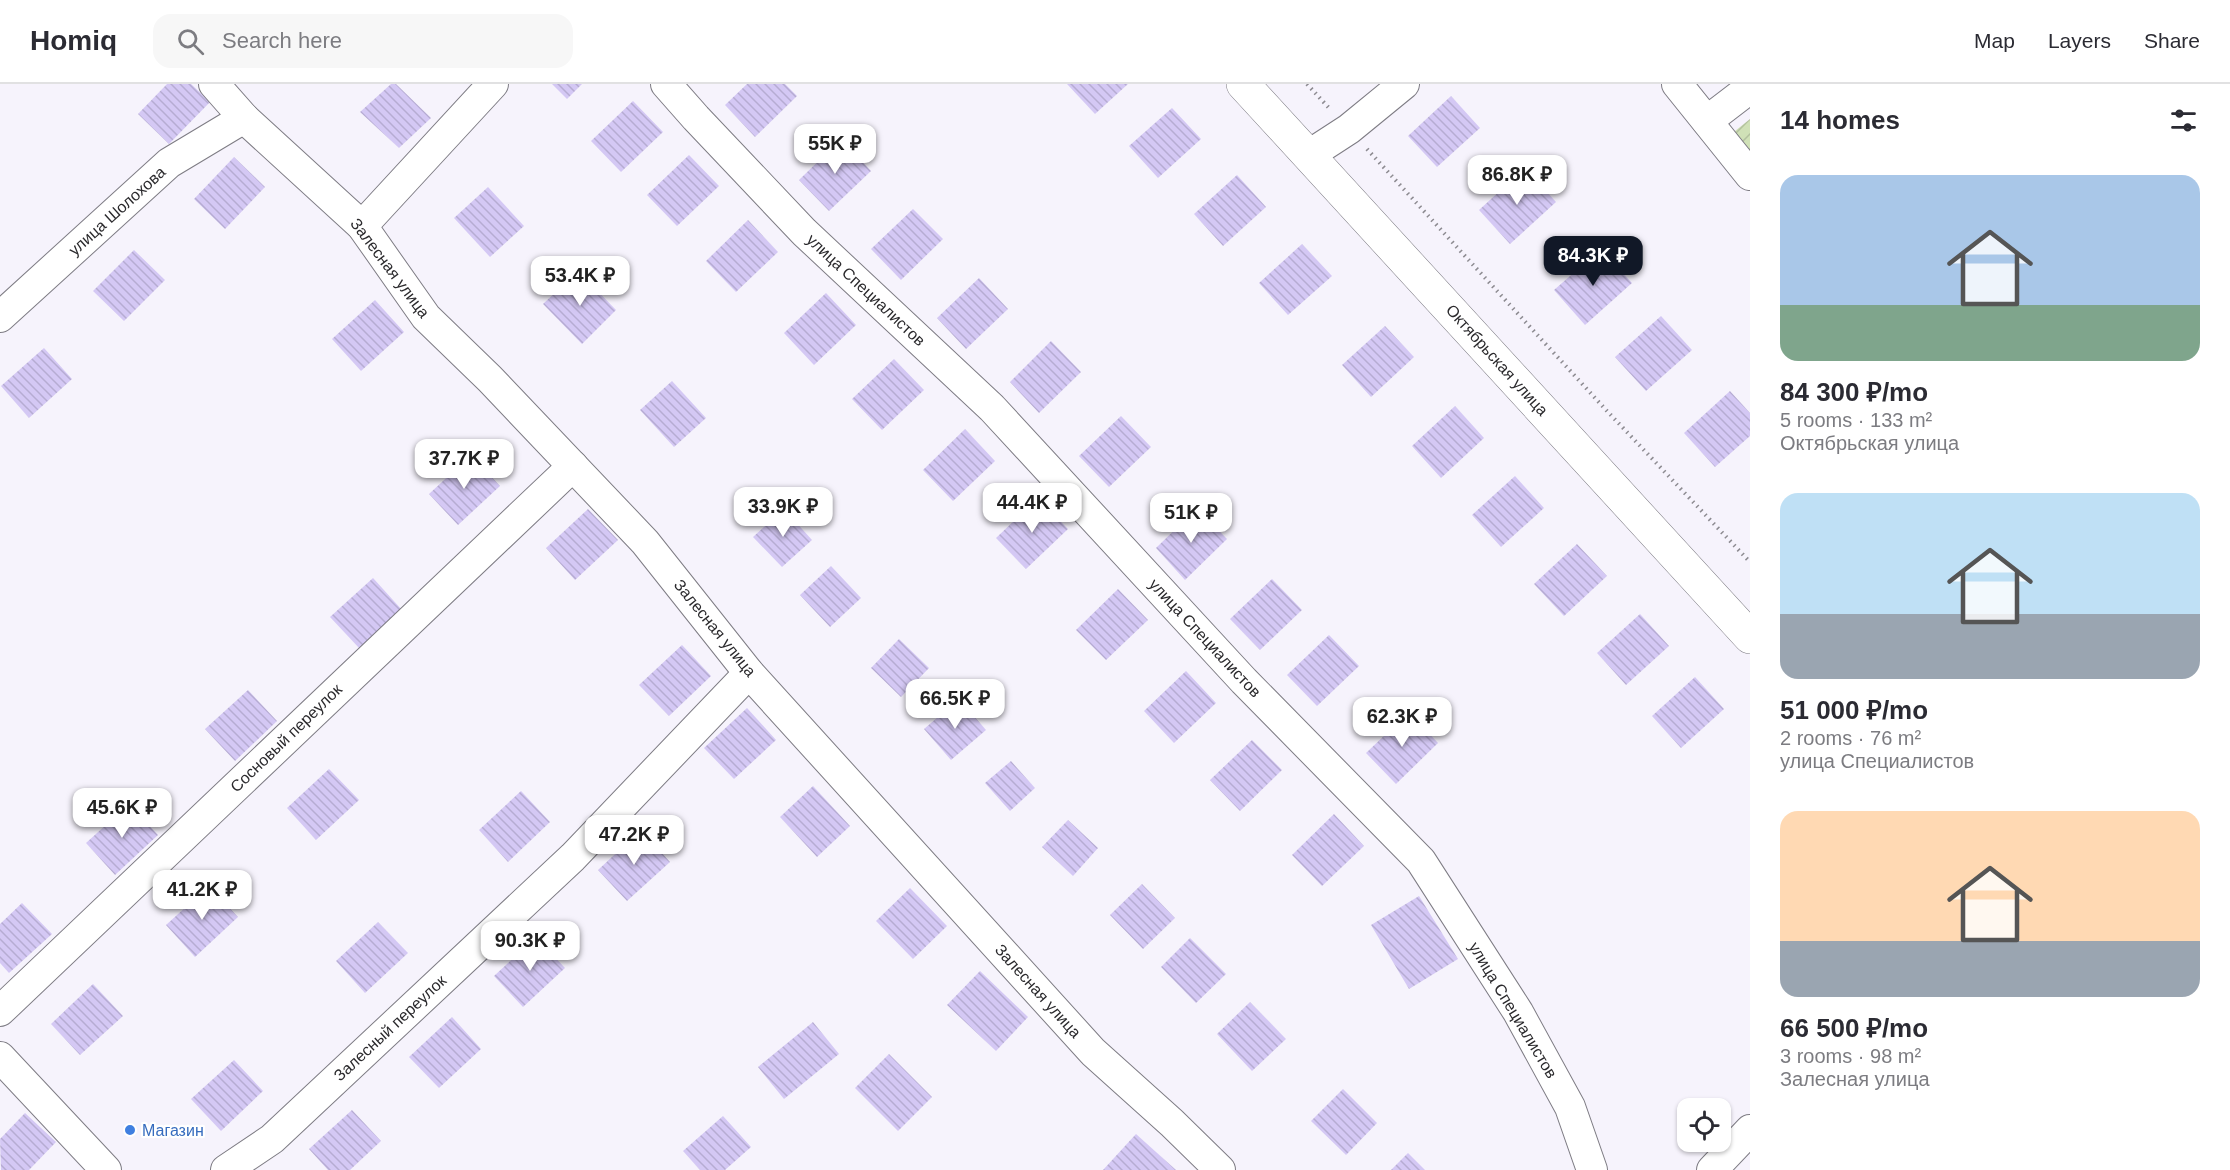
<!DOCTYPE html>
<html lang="en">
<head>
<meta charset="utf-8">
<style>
  :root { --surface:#fff; --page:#f7f7f7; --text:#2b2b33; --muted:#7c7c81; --line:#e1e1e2; --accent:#111827 }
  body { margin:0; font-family:Arial,sans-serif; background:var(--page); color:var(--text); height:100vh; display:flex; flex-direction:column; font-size:22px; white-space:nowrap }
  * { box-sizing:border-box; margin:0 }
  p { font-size:20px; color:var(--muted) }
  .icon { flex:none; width:33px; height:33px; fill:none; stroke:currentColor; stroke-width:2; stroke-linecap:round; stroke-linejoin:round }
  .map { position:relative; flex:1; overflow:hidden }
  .drawer { display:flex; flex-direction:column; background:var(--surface); width:480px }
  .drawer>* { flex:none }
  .tools { position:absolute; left:1677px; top:1014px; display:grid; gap:12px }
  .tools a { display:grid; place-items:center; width:54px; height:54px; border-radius:12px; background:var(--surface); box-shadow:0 2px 4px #0004; font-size:30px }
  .price { position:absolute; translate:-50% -51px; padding:0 14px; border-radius:12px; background:#fff; color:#222; font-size:20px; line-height:39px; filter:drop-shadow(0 2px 3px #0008) }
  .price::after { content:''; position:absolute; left:50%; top:36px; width:18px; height:14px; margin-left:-9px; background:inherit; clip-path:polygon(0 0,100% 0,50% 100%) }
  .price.current { background:var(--accent); color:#fff }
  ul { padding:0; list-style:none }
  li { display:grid; align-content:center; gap:12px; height:318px; padding:0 30px }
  li span { display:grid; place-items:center; height:186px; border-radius:18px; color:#555 }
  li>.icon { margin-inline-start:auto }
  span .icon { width:108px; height:108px; fill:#fffc; stroke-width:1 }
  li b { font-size:26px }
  h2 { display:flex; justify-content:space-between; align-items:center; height:72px; padding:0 30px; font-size:26px }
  header { display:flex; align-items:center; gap:36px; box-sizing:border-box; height:84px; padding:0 30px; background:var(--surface); border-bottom:2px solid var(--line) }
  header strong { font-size:28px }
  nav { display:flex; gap:33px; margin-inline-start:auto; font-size:21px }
  .search { width:420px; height:54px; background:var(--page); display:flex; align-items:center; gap:15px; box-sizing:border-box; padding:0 21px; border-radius:18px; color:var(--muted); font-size:22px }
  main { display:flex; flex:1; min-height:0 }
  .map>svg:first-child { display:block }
</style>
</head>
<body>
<header>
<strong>Homiq</strong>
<div class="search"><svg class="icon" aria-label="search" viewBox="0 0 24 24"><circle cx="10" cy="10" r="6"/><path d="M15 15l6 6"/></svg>Search here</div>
<nav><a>Map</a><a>Layers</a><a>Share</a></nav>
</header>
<main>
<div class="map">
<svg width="1750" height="1086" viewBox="0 0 1750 1086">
  <defs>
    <pattern id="garden-furrows" width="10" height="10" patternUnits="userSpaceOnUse" patternTransform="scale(1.5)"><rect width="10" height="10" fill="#d0e1b7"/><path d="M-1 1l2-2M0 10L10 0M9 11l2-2" fill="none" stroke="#b3c19e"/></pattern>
    <pattern id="building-back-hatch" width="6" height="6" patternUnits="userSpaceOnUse" patternTransform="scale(1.5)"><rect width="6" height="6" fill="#d4c8f4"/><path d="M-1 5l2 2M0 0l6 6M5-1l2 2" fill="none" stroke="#b6acd2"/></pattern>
  </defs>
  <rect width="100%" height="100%" fill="#f6f3fc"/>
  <path fill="url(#garden-furrows)" d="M1750 35V76L1730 51Z"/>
  <g fill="url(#building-back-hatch)">
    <path d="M167 0H191L210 18 169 60 138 30Z"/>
    <path d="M391 0H396L431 34 399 64 360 28Z"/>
    <path d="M552 0H582L567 15Z"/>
    <path d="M747 0H785L797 12 755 53 725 21Z"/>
    <path d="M1067 0H1128L1095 30Z"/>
    <path d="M1451 12 1480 44 1437 83 1408 52Z"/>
    <path d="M633 17 663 48 621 88 591 57Z"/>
    <path d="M1172 24 1201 55 1158 94 1129 62Z"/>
    <path d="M841 55 871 87 829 127 799 96Z"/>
    <path d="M689 71 719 102 677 142 647 111Z"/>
    <path d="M234 73 265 103 225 145 194 115Z"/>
    <path d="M1525 84 1556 118 1510 160 1479 126Z"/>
    <path d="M1237 91 1266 123 1223 162 1194 130Z"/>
    <path d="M488 103 524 142 490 173 454 134Z"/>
    <path d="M913 125 943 155 901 196 871 165Z"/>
    <path d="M748 136 778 168 736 208 706 177Z"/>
    <path d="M1302 160 1332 192 1288 231 1259 199Z"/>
    <path d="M1601 165 1632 199 1585 241 1554 206Z"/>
    <path d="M134 166 165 196 124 237 93 207Z"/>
    <path d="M578 187 616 226 582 260 543 220Z"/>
    <path d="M979 194 1008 225 966 265 937 234Z"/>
    <path d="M826 209 856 241 814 281 784 249Z"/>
    <path d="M375 216 404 248 361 287 332 255Z"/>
    <path d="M1661 232 1692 266 1646 307 1615 273Z"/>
    <path d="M1385 242 1414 273 1371 313 1342 281Z"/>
    <path d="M1051 257 1081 288 1039 329 1010 298Z"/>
    <path d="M44 264 72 295 29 334 1 302Z"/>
    <path d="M894 275 924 306 882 346 852 315Z"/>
    <path d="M672 297 706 334 674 363 640 326Z"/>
    <path d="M1730 307 1750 329V352L1715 383 1684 349Z"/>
    <path d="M1455 322 1484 354 1441 394 1412 362Z"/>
    <path d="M1121 332 1151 363 1109 403 1079 372Z"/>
    <path d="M965 345 995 377 953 417 923 386Z"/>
    <path d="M471 371 500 402 458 441 429 410Z"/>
    <path d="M1515 392 1544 424 1501 463 1472 431Z"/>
    <path d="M1038 414 1068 445 1026 485 996 454Z"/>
    <path d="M1197 424 1227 455 1185 496 1156 464Z"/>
    <path d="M588 425 618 456 575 496 546 464Z"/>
    <path d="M784 425 812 456 782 483 753 453Z"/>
    <path d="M1577 460 1607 492 1564 532 1534 500Z"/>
    <path d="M831 482 861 514 830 543 800 511Z"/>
    <path d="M373 494 402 526 360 565 330 533Z"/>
    <path d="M1272 495 1302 526 1260 566 1230 535Z"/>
    <path d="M1118 505 1148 536 1106 576 1076 546Z"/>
    <path d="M1640 530 1669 562 1626 601 1597 569Z"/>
    <path d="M1329 551 1359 582 1317 622 1287 591Z"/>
    <path d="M899 555 929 584 901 613 871 584Z"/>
    <path d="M682 561 711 592 669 632 639 601Z"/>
    <path d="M1186 587 1216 619 1174 659 1144 627Z"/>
    <path d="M1695 593 1724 625 1681 664 1652 632Z"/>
    <path d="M248 606 277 637 235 677 205 645Z"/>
    <path d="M959 615 986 646 951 676 924 645Z"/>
    <path d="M747 624 776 656 734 695 704 664Z"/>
    <path d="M1409 628 1438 659 1396 700 1366 669Z"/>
    <path d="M1252 656 1282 686 1240 727 1210 696Z"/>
    <path d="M1011 677 1035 704 1010 727 985 699Z"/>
    <path d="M329 685 359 716 316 756 287 724Z"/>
    <path d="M813 702 850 742 817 773 780 733Z"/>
    <path d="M521 707 550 738 508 778 479 746Z"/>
    <path d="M129 720 158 751 115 791 86 759Z"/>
    <path d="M1334 730 1364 762 1322 802 1292 771Z"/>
    <path d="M1068 736 1098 764 1073 792 1042 763Z"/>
    <path d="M641 746 670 778 627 817 598 786Z"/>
    <path d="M1142 800 1175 834 1143 865 1110 831Z"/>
    <path d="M209 802 238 833 195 873 166 841Z"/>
    <path d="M910 804 947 842 913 875 876 837Z"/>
    <path d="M1419 812 1458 875 1409 905 1371 841Z"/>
    <path d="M22 819 52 850 9 889 0 879V840Z"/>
    <path d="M378 838 408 869 365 909 336 877Z"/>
    <path d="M536 853 565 884 523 923 494 892Z"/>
    <path d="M1190 854 1226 890 1196 919 1161 883Z"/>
    <path d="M980 887 1028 933 996 967 947 921Z"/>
    <path d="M93 900 123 932 80 971 51 940Z"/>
    <path d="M1250 918 1286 955 1252 987 1217 950Z"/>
    <path d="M452 933 481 965 439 1004 409 973Z"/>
    <path d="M813 938 839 970 784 1015 758 983Z"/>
    <path d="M889 970 932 1013 898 1047 855 1004Z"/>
    <path d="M234 976 263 1007 221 1047 191 1015Z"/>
    <path d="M1343 1005 1377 1039 1346 1071 1311 1037Z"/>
    <path d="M352 1026 381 1057 350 1086H328L309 1065Z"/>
    <path d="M25 1029 56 1058 29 1086H1L0 1055Z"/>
    <path d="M723 1032 751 1063 725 1086H700L683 1067Z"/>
    <path d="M1136 1050 1176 1086H1103Z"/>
    <path d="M1408 1069 1425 1086H1391Z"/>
  </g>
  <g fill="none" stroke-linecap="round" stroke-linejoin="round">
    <g stroke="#7e7c84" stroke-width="32">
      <g id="street">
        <path d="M214 0 244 34 362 142 426 233 490 295 645 458 749 589 1093 968 1172 1039 1220 1086"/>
        <path d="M666 0 696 34 804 148 992 324 1244 597 1421 777 1518 928 1570 1023 1592 1086"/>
        <path d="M1677 0 1750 91"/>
        <path d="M1707 37 1750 4"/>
        <path d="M1309 71 1349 45 1404 0"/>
        <path d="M362 142 493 0"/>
        <path d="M0 233 169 79 244 34"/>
        <path d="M0 927 573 382"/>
        <path d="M0 973 106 1086"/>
        <path d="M226 1086 272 1055 573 773 749 589"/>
        <path d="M1712 1086 1750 1046"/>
      </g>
    </g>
    <g stroke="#7e7c84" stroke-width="34">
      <path id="secondary" d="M1243 0 1750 553"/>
    </g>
    <g stroke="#8d8b91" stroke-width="4" stroke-dasharray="1.5 4.5" stroke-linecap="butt">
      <path d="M1307 0 1329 24"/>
      <path d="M1367 65 1607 327 1750 478"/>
    </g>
    <use href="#street" stroke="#fff" stroke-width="30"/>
    <use href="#secondary" stroke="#fff" stroke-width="33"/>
  </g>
  <circle fill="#3f7fe0" stroke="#fff" stroke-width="2" cx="130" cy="1046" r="6"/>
  <g text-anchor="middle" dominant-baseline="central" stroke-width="4.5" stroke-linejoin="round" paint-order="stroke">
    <g font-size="16" fill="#2b2a2d" stroke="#fff">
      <text transform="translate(117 127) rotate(-42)">улица Шолохова</text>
      <text transform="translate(390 184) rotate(53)">Залесная улица</text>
      <text transform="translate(866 206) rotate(43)">улица Специалистов</text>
      <text transform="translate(1497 276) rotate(48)">Октябрьская улица</text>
      <text transform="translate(715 544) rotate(51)">Залесная улица</text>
      <text transform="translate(1205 554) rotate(47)">улица Специалистов</text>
      <text transform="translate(286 654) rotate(-44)">Сосновый переулок</text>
      <text transform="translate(1038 907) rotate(48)">Залесная улица</text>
      <text transform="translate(1513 926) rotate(59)">улица Специалистов</text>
      <text transform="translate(390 944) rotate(-43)">Залесный переулок</text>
    </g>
    <g font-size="16" fill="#366cbe" stroke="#fff" text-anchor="start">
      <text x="142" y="1046">Магазин</text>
    </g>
  </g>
</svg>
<div class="tools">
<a><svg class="icon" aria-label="locate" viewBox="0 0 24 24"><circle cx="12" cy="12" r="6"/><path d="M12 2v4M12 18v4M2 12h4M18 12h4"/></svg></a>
</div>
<b class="price" style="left:835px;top:91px">55K ₽</b>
<b class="price" style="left:1517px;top:122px">86.8K ₽</b>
<b class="price current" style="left:1593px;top:203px">84.3K ₽</b>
<b class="price" style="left:580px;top:223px">53.4K ₽</b>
<b class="price" style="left:464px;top:406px">37.7K ₽</b>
<b class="price" style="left:1032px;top:450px">44.4K ₽</b>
<b class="price" style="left:783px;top:454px">33.9K ₽</b>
<b class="price" style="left:1191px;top:460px">51K ₽</b>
<b class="price" style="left:955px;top:646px">66.5K ₽</b>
<b class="price" style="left:1402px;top:664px">62.3K ₽</b>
<b class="price" style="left:122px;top:755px">45.6K ₽</b>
<b class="price" style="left:634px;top:782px">47.2K ₽</b>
<b class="price" style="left:202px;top:837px">41.2K ₽</b>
<b class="price" style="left:530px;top:888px">90.3K ₽</b>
</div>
<section class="drawer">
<h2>14 homes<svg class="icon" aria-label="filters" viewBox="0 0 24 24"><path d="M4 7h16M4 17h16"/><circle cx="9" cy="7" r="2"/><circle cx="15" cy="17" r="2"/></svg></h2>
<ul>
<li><span style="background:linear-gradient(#a9c7e8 70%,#7fa58c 0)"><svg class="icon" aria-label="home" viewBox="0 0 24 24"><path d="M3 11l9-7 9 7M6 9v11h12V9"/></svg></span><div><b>84 300 ₽/mo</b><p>5 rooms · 133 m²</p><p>Октябрьская улица</p></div></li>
<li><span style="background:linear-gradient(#bfe0f5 65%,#9aa5b1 0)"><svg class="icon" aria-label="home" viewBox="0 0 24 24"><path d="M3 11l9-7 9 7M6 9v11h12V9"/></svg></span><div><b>51 000 ₽/mo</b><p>2 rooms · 76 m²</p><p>улица Специалистов</p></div></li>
<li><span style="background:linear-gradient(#ffd9b3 70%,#9aa5b1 0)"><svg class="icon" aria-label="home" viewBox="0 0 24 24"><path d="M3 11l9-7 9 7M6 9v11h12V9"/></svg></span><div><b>66 500 ₽/mo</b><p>3 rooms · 98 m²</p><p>Залесная улица</p></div></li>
</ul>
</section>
</main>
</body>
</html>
